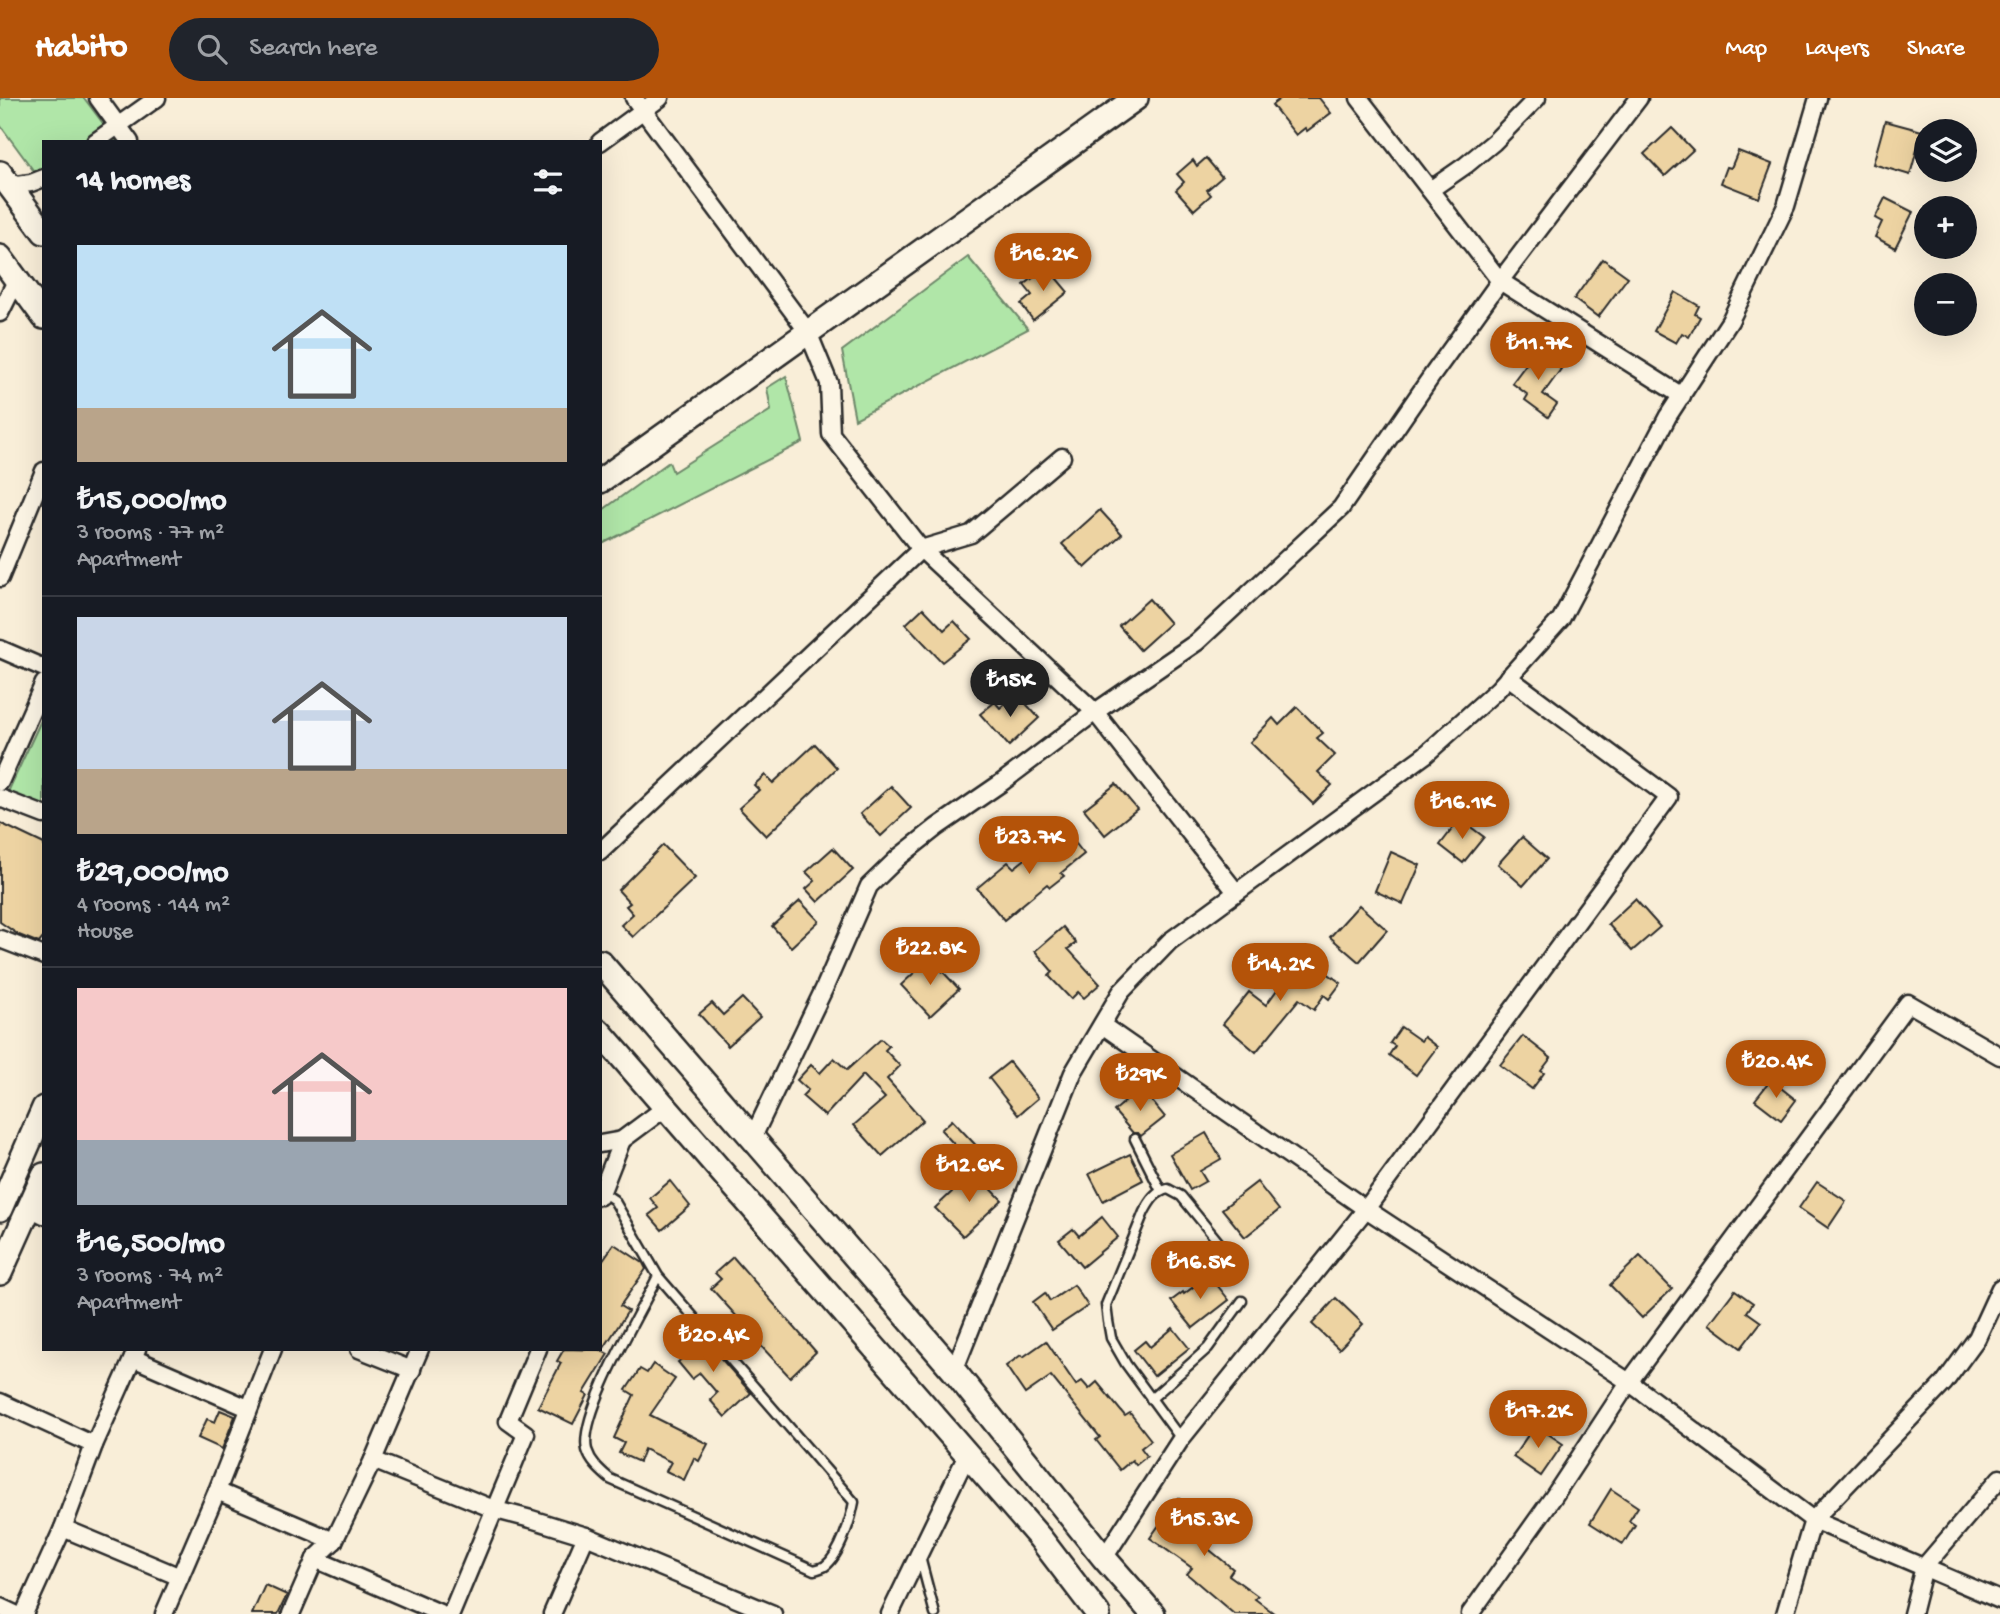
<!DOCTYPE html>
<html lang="en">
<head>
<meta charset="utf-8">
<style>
  :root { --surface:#171b24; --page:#20242c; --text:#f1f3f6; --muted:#9ea1a6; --line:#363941; --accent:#b45309 }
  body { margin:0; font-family:"Gochi Hand",sans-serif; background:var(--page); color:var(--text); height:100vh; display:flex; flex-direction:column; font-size:26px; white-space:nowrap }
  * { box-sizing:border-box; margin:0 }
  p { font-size:23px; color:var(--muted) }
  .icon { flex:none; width:38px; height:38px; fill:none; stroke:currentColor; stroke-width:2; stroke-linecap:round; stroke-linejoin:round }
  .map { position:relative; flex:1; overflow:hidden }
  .details { position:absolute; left:42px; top:42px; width:560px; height:1211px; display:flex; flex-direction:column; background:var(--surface); border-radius:0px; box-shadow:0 7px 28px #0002 }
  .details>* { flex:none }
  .fabs { position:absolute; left:1914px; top:21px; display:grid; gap:14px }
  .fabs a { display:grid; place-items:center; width:63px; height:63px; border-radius:50%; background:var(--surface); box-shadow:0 7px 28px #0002; font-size:35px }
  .price { position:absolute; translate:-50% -60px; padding:0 16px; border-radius:24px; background:var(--accent); color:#fff; font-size:23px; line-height:46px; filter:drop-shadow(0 2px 4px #0008) }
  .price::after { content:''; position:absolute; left:50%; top:42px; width:21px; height:16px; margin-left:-10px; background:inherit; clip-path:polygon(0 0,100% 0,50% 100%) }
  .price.on { background:#222; color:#fff }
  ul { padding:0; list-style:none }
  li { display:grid; align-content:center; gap:14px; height:371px; padding:0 35px }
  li+li { border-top:2px solid var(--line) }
  li span { display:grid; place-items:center; height:217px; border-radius:0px; color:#555 }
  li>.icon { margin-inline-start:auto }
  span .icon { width:126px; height:126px; fill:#fffc; stroke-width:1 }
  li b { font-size:30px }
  h2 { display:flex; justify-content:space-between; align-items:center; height:84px; padding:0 35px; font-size:30px }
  header { display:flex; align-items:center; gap:42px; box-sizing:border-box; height:98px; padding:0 35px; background:var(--accent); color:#fff }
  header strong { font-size:33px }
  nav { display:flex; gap:38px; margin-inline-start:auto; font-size:24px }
  .search { width:490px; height:63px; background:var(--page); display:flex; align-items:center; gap:18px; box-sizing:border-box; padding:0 24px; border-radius:38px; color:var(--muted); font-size:26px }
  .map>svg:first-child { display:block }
</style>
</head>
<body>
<header>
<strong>Habito</strong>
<div class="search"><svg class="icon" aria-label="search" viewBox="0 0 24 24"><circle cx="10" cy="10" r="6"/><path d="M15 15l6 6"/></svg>Search here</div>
<nav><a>Map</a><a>Layers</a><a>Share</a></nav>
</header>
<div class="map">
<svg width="2000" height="1516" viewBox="0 0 2000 1516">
  <rect width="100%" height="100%" fill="#f9eed8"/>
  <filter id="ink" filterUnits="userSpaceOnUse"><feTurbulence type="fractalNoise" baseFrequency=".0143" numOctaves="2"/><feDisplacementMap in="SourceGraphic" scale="14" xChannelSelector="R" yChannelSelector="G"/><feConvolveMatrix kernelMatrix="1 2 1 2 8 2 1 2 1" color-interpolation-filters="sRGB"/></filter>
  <g filter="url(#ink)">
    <g fill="#b0e6a8" stroke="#6e886a" stroke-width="2">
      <path d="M0 0H84L117 44H44V87L0 27Z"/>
      <path d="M968 159 1028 231 855 321 842 253Z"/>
      <path d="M786 278 803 344 600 447V414L669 364 673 374 771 312 767 290Z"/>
      <path d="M44 616V709L8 694Z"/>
    </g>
    <g fill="#edd3a2" stroke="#2b2b2b" stroke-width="2">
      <path d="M1281 0H1319L1331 15 1307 33 1305 30 1296 37 1272 7Z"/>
      <path d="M1885 23 1922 33 1910 77 1873 66Z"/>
      <path d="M1672 30 1693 52 1665 78 1644 56Z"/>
      <path d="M1738 53 1772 66 1759 100 1721 85 1727 69 1731 70Z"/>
      <path d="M1206 60 1222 79 1207 92 1211 97 1194 112 1176 92 1184 84 1177 76 1193 62 1197 68Z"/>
      <path d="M1885 100 1913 114 1895 150 1875 139 1882 124 1875 120Z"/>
      <path d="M1603 161 1628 179 1598 219 1574 201Z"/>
      <path d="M1047 169 1068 194 1033 222 1021 206 1032 197 1024 187Z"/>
      <path d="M1675 194 1699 208 1695 216 1700 219 1689 239 1682 235 1676 245 1654 233Z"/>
      <path d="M1536 253 1561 271 1543 296 1557 306 1548 319 1525 302 1528 297 1512 285Z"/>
      <path d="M1100 412 1122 436 1085 470 1062 446Z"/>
      <path d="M1149 501 1170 525 1140 552 1119 528Z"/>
      <path d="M923 510 944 532 954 523 971 541 942 564 906 526Z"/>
      <path d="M1016 595 1039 620 1009 648 980 616 995 604 1000 610Z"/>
      <path d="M1297 609 1323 635 1317 640 1335 657 1318 674 1332 687 1313 706 1250 644 1273 620 1279 627Z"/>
      <path d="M815 646 837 670 766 738 739 710 759 692 754 687 765 677 773 685Z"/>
      <path d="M1116 686 1137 711 1105 737 1084 711Z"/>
      <path d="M891 688 911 710 881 738 860 716Z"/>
      <path d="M1460 721 1484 739 1463 765 1440 747Z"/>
      <path d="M0 725 44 746V839L39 845 19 837 0 824Z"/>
      <path d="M1069 737 1084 756 1061 775 1064 778 1050 789 1047 786 1004 822 977 790 1008 764 1014 770 1049 742 1055 749Z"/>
      <path d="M1522 739 1547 761 1523 788 1498 766Z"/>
      <path d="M663 747 695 780 633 839 621 827 633 816 626 808 630 805 618 792Z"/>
      <path d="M833 750 853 772 818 804 806 791 815 783 806 774Z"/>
      <path d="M1391 754 1420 767 1403 806 1375 793Z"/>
      <path d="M1635 801 1660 829 1632 853 1608 826Z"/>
      <path d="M800 803 819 823 791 849 772 828Z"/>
      <path d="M1359 807 1387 832 1359 864 1330 839Z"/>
      <path d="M1063 829 1076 845 1068 851 1100 886 1084 900 1078 894 1071 901 1049 878 1053 874 1035 853Z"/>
      <path d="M1302 857 1341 885 1329 901 1324 897 1314 912 1299 901 1256 954 1223 926 1249 894 1266 907Z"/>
      <path d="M930 860 959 891 930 918 901 887Z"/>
      <path d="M742 900 760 919 728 948 699 916 712 905 723 917Z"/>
      <path d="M1401 929 1421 943 1424 939 1437 949 1416 977 1389 957 1395 948 1390 945Z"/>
      <path d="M1523 938 1551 960 1541 973 1544 975 1532 991 1500 967Z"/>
      <path d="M881 941 889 948 885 952 900 968 887 981 923 1022 882 1058 854 1027 885 1000 863 977 825 1018 802 998 808 992 797 982 811 967 820 975 834 960 847 972Z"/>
      <path d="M1009 964 1038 1000 1018 1017 989 980Z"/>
      <path d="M1771 982 1796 1002 1781 1022 1755 1002Z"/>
      <path d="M1141 990 1165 1019 1141 1038 1138 1035H1133L1114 1013Z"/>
      <path d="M952 1022 986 1058 974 1068 941 1032Z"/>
      <path d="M1206 1035 1221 1061 1200 1073 1206 1083 1190 1092 1170 1056Z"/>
      <path d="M1130 1056 1143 1082 1103 1103 1089 1076Z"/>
      <path d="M974 1073 1002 1102 963 1138 935 1110Z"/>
      <path d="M670 1083 690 1108 662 1132 649 1117 658 1110 650 1100Z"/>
      <path d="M1257 1084 1279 1112 1245 1139 1222 1111Z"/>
      <path d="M1817 1084 1846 1103 1828 1130 1799 1110Z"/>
      <path d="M1102 1119 1118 1139 1082 1169 1059 1142 1073 1131 1079 1138Z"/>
      <path d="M614 1146 643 1165 646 1171 620 1208 628 1213 602 1253 608 1256 584 1295 588 1297 573 1326 538 1309 561 1265 557 1263 564 1251 600 1252V1166Z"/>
      <path d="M1640 1158 1672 1191 1642 1220 1610 1187Z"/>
      <path d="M733 1159 816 1254 790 1279 761 1248 759 1249 737 1223 739 1221 711 1190 721 1181 715 1175Z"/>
      <path d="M1209 1177 1229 1202 1193 1230 1171 1203 1183 1194 1184 1196Z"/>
      <path d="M1074 1187 1088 1208 1052 1232 1033 1204 1045 1195 1050 1203Z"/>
      <path d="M1735 1192 1753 1205 1747 1214 1761 1224 1741 1250 1709 1226Z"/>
      <path d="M1336 1200 1363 1226 1339 1251 1312 1226Z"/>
      <path d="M1173 1230 1189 1250 1154 1278 1134 1252 1145 1243 1150 1249Z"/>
      <path d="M698 1234 751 1295 725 1319 710 1302 717 1295 700 1275 692 1281 678 1264 686 1257 679 1249Z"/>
      <path d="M1046 1243 1076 1287 1082 1283 1089 1291 1097 1284 1125 1318 1130 1315 1151 1342 1141 1350 1147 1358 1136 1367 1132 1362 1120 1372 1096 1342 1100 1339 1051 1278 1025 1296 1006 1268 1021 1257 1023 1259Z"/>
      <path d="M653 1266 675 1281 650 1317 708 1346 699 1363 694 1360 684 1382 666 1373 671 1364 644 1351 639 1364 619 1355 624 1345 614 1340 634 1297 626 1292 640 1271 647 1275Z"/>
      <path d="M220 1312 235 1318 222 1351 198 1340 207 1321 215 1324Z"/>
      <path d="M1535 1327 1563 1346 1541 1378 1513 1359Z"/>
      <path d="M1611 1391 1638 1409 1629 1423 1635 1427 1623 1446 1590 1425Z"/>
      <path d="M1178 1400 1219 1428 1205 1448 1233 1471 1229 1477 1258 1498 1255 1501 1275 1516H1234L1187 1476 1192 1470 1150 1440Z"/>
      <path d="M265 1487 287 1497 278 1516H252Z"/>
    </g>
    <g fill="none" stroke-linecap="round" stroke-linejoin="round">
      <g stroke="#2b2b2b" stroke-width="13">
        <g id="lane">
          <path d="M1135 1041 1161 1093"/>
          <path d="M602 1094 614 1102 658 1178 854 1404C851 1421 840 1457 825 1468 822 1470 818 1471 814 1472L610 1381C601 1373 591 1365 587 1352 578 1317 641 1213 658 1178"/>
          <path d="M1151 1301 1208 1250 1242 1203"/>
          <path d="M1181 1341 1126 1266 1111 1240 1108 1223 1106 1207 1144 1114C1150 1103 1155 1094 1168 1091L1181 1098 1225 1152"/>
          <path d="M920 1459 935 1516"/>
        </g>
      </g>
      <g stroke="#2b2b2b" stroke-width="21">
        <g id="street">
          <path d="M98 0 130 44"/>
          <path d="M634 0 808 234 829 285 831 336 921 451 1095 614 1236 794"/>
          <path d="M1359 0 1500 183 1682 298"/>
          <path d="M95 44 157 0"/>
          <path d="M600 44 660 0"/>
          <path d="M9 88 31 85 44 80"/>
          <path d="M1430 92 1466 67 1494 44 1537 0"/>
          <path d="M0 215 17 181"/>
          <path d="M0 480 44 373"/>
          <path d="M0 551 44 570"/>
          <path d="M0 684 44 585"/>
          <path d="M0 700 44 717"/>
          <path d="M600 754 921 451 971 436 1062 359"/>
          <path d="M0 841 44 858"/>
          <path d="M1102 927 1366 1111 1629 1284 1813 1422 2000 1502"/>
          <path d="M753 1039 824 891 869 788 899 759 937 729 1001 685 1095 614 1197 544 1341 410 1431 279 1500 183 1639 0"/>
          <path d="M600 1046 622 1042 665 1010"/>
          <path d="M600 1098 622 1042"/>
          <path d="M30 1110 44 1117"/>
          <path d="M359 1251 412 1272"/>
          <path d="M133 1260 248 1310"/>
          <path d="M954 1273 1073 975 1121 894 1170 843 1425 657 1498 591 1561 521 1668 318 1730 223 1786 108 1818 0"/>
          <path d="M0 1304 94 1347"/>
          <path d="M373 1362 496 1412 531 1421 586 1438 552 1516"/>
          <path d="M217 1393 334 1443"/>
          <path d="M63 1430 180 1479"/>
          <path d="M586 1438 773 1516"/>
          <path d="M1104 1460 1181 1341 1366 1111 1669 699 1508 579"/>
          <path d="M315 1461 442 1516"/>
          <path d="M0 1509 15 1516"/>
          <path d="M24 1516 63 1430 94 1347 137 1251"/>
          <path d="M164 1516 217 1393 273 1251"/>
          <path d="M291 1516 315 1461 334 1443 373 1362 420 1251"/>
          <path d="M451 1516 526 1336 508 1323 538 1251"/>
          <path d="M890 1516 967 1357"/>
          <path d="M1470 1516 1554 1398 1629 1284 1908 905 2000 958"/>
          <path d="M1785 1516 1813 1422 1944 1285 1977 1240 2000 1190"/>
          <path d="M1912 1516 1924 1469 2000 1380"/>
        </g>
      </g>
      <g stroke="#2b2b2b" stroke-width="28">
        <g id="secondary">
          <path d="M0 75 44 134"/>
          <path d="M0 159 44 219"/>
          <path d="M600 383 1136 0"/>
          <path d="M600 864 954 1273 1104 1460 1153 1516"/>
          <path d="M600 934 1040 1440 1098 1516"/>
          <path d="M0 1111 44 1010"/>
          <path d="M0 1175 44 1077"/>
        </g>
      </g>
      <use href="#lane" stroke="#fcf5e5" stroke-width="8"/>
      <use href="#street" stroke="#fcf5e5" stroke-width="16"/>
      <use href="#secondary" stroke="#fcf5e5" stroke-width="23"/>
    </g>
  </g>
</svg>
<div class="fabs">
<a><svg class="icon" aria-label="layers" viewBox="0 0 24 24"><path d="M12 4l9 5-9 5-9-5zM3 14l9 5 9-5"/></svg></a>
<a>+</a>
<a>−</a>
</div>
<b class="price" style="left:1043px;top:195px">₺16.2K</b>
<b class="price" style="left:1538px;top:284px">₺11.7K</b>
<b class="price on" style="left:1010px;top:621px">₺15K</b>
<b class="price" style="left:1462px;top:743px">₺16.1K</b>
<b class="price" style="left:1029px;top:778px">₺23.7K</b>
<b class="price" style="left:930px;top:889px">₺22.8K</b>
<b class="price" style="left:1280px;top:905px">₺14.2K</b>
<b class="price" style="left:1776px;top:1002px">₺20.4K</b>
<b class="price" style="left:1140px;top:1015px">₺29K</b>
<b class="price" style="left:969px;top:1106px">₺12.6K</b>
<b class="price" style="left:1200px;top:1203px">₺16.5K</b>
<b class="price" style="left:713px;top:1276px">₺20.4K</b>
<b class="price" style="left:1538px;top:1352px">₺17.2K</b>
<b class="price" style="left:1204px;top:1460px">₺15.3K</b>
<section class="details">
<h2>14 homes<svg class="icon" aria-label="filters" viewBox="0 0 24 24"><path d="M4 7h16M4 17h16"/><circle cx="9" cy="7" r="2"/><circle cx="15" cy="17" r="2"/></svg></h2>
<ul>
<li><span style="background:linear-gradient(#bfe0f5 75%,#b9a48a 0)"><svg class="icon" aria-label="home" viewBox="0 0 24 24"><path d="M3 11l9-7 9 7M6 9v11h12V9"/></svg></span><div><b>₺15,000/mo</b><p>3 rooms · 77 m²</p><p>Apartment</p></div></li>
<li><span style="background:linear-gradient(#c9d6e8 70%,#b9a48a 0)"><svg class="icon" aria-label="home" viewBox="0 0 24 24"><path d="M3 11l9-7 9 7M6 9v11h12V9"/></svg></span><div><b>₺29,000/mo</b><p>4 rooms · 144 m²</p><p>House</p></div></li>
<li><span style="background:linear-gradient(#f6c9c9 70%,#9aa5b1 0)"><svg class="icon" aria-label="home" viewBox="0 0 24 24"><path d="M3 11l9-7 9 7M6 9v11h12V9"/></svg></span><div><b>₺16,500/mo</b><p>3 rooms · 74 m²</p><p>Apartment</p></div></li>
</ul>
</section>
</div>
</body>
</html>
